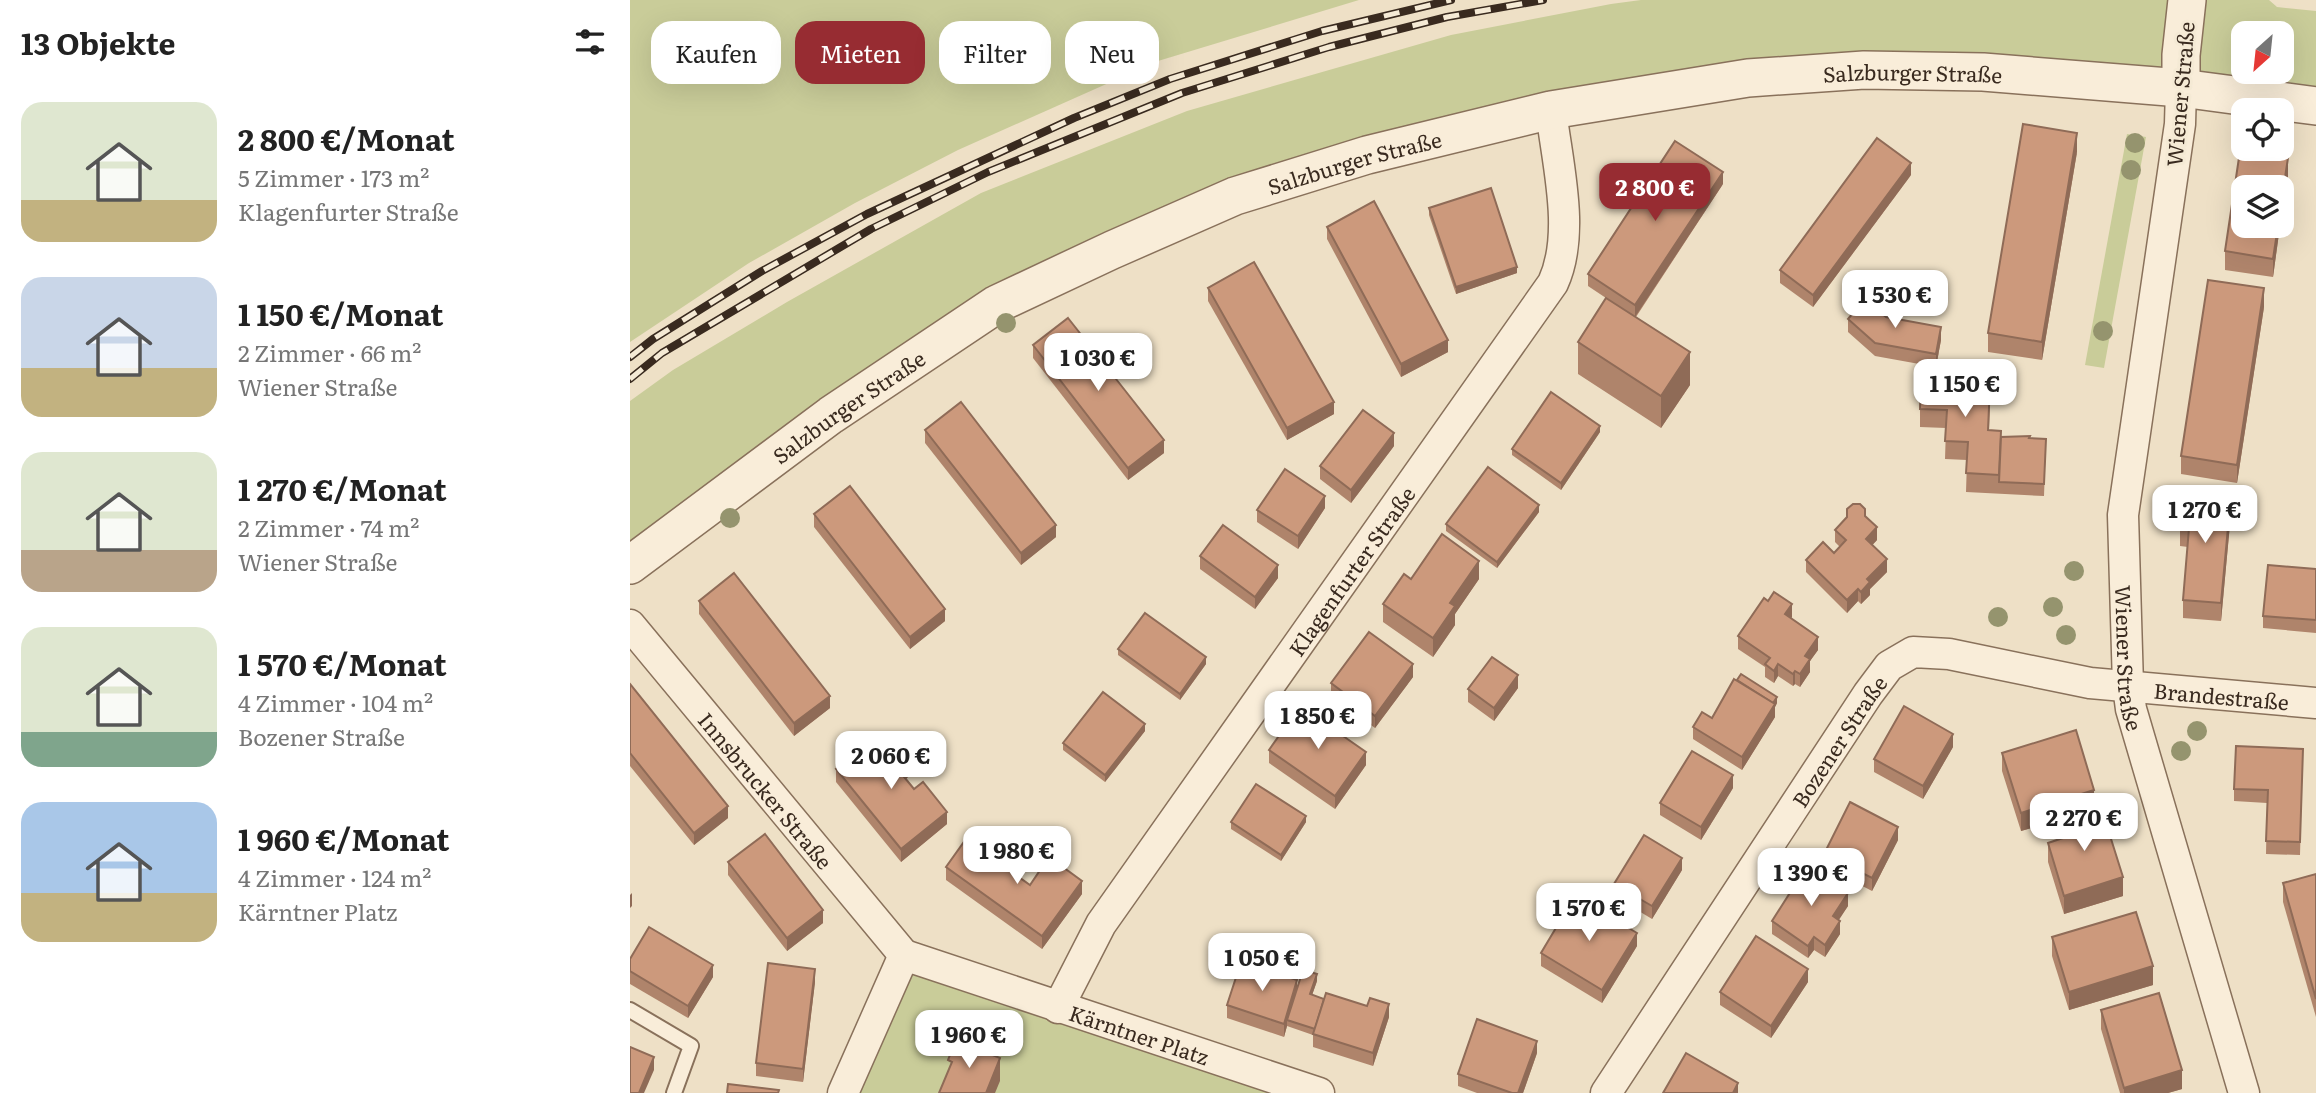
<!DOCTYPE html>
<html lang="de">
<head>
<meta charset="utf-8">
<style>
  :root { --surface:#fff; --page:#f2f2f2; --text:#222; --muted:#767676; --accent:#972c32 }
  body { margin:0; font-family:Literata,serif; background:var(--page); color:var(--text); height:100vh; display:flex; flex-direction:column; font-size:26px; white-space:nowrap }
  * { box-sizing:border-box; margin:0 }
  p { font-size:23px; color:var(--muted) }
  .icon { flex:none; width:38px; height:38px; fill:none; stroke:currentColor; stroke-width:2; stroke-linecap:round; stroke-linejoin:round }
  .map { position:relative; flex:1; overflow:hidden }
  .details { display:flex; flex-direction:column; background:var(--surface); width:630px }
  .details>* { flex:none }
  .guide { position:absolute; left:21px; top:21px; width:665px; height:63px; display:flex; gap:14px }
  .needle { width:46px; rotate:207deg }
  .controls { position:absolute; left:1601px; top:21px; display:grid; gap:14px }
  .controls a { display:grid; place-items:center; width:63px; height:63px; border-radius:14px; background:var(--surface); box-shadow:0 7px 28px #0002; font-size:35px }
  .price { position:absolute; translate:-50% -60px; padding:0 16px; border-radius:14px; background:#fff; color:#222; font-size:23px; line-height:46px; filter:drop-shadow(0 2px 4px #0008) }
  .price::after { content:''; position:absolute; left:50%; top:42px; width:21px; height:16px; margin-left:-10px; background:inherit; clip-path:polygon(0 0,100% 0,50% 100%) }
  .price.active { background:var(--accent); color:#fff }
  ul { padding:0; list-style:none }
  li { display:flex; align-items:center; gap:21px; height:175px; padding:0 21px }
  li span { display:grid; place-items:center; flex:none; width:196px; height:140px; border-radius:21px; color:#555 }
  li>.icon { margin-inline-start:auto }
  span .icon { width:84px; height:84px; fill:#fffc; stroke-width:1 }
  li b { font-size:30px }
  h2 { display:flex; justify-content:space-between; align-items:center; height:84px; padding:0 21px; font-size:30px }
  .chip { padding:0 24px; border-radius:21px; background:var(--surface); box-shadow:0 7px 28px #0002; font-size:24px; line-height:63px }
  .chip.active { background:var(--accent); color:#fff }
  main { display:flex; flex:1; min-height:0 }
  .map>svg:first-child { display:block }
</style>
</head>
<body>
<main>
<section class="details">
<h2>13 Objekte<svg class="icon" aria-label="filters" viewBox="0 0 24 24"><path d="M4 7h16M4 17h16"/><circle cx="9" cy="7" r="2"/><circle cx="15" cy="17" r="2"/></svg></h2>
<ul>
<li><span style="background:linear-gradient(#dfe7d0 70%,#c2b280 0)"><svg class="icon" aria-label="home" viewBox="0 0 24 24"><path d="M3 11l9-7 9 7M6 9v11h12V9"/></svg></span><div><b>2 800 €/Monat</b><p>5 Zimmer · 173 m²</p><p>Klagenfurter Straße</p></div></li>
<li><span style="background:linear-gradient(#c9d6e8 65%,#c2b280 0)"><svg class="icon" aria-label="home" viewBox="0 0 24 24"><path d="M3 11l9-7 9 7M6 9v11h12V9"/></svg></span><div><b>1 150 €/Monat</b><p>2 Zimmer · 66 m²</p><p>Wiener Straße</p></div></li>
<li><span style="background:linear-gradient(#dfe7d0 70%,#b9a48a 0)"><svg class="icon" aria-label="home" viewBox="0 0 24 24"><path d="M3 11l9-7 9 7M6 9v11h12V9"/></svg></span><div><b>1 270 €/Monat</b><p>2 Zimmer · 74 m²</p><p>Wiener Straße</p></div></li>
<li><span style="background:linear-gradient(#dfe7d0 75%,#7fa58c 0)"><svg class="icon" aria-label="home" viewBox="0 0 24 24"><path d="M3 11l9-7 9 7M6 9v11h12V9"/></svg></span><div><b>1 570 €/Monat</b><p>4 Zimmer · 104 m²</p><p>Bozener Straße</p></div></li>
<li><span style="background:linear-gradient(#a9c7e8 65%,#c2b280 0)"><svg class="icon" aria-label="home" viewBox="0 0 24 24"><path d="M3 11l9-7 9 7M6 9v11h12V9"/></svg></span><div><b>1 960 €/Monat</b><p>4 Zimmer · 124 m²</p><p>Kärntner Platz</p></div></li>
</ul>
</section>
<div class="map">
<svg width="1686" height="1093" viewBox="0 0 1686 1093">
  <rect width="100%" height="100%" fill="#eee0c6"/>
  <g fill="#c9cc99" fill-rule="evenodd">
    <path d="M0 0H729L528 61 328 150 225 203 119 263 0 342Z"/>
    <path d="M1011 0H1639L1647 7 1686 11V106L1353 72 921 110 482 250 0 565V401L43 370 157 302 351 193 557 111 821 35 981 4ZM1614 33H1652V72H1614Z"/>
    <path d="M1497 134 1516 137 1474 368 1455 365Z"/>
    <path d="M274 955 689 1093H213Z"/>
  </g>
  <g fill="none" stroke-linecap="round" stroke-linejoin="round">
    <g stroke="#89715b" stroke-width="18">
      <path id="service" d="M0 1010 61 1046 44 1093"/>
    </g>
    <g stroke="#89715b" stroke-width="33">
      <g id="minor">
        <path id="s1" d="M1551 88 1550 124 1493 515 1498 686 1501 709 1614 1093"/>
        <path id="s2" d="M0 625 274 955"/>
        <path id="s3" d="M428 1008 471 924 923 283C946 233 927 163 921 110"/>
        <path id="s4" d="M213 1093 274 955 689 1093"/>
        <path id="s5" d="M976 1093 1238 694 1259 666 1283 652 1319 654 1460 683 1686 703"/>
      </g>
    </g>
    <g stroke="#89715b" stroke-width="40">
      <g id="tertiary">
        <path d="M1551 88V55L1557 0"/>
        <path id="s6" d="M0 565 201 415 367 304 482 250 605 196 737 155 921 110 1118 78 1234 70 1353 72 1551 88 1686 106"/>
      </g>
    </g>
    <use href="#service" stroke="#f9edd9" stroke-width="14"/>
    <use href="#minor" stroke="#f9edd9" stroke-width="30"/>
    <use href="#tertiary" stroke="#f9edd9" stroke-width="37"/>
    <g stroke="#392a1f" stroke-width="8">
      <g id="rail">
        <path d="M0 357 23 339 132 271 237 214 444 118 540 79 692 31 821 0"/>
        <path d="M0 379 32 353 241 229 358 172 552 93 699 47 817 17 913 0"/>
      </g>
    </g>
    <use href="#rail" stroke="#f5ead5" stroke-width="5" stroke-dasharray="16" stroke-linecap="butt"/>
  </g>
  <g fill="#95946e">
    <circle cx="1505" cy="143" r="10"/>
    <circle cx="1501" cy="170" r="10"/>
    <circle cx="376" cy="323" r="10"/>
    <circle cx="1473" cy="331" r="10"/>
    <circle cx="100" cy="518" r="10"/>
    <circle cx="1444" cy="571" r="10"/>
    <circle cx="1423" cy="607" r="10"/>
    <circle cx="1368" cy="617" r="10"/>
    <circle cx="1436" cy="635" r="10"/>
    <circle cx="1567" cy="731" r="10"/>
    <circle cx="1551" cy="751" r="10"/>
  </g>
  <g fill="#af846b">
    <path d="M1610 151 1658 158V177L1652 216V187H1614V226H1650L1643 277 1595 270V251Z"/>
    <path d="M1447 152 1412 360 1358 352V333Z"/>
    <path d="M1281 175 1183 307 1150 283V270Z"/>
    <path d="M1093 184 1006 317 1060 385 1031 428 948 374V342L976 298 958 286V274Z"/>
    <path d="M799 208 887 273 826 294 799 215Z"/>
    <path d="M697 227 818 352 771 377 697 239Z"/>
    <path d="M578 288 704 414 657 440 578 301Z"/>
    <path d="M1634 307 1607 483 1551 474V456Z"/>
    <path d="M1256 317 1311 340 1306 367 1245 356 1218 332V319Z"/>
    <path d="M403 345 534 453 498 480 403 358Z"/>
    <path d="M1319 382 1360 402 1359 430 1371 437 1416 439 1414 496 1336 492 1337 460 1315 459 1316 428 1290 427V409Z"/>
    <path d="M295 430 426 537 391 565 295 443Z"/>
    <path d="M970 432 931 490 882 455V449Z"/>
    <path d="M764 446 721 503 690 479V466Z"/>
    <path d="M695 508 668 549 627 522V510Z"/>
    <path d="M909 512 867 568 816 531V524Z"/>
    <path d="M1601 513 1591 621 1553 618V600L1558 547 1550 546V528Z"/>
    <path d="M184 514 315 621 280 649 184 527Z"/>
    <path d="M1235 516 1247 540 1242 545 1257 572 1240 589V595L1231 604 1228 601 1217 613 1176 572V560L1204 553 1210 547 1205 542V530Z"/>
    <path d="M570 556 648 578 625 609 570 569Z"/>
    <path d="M1686 569V633L1633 628V616Z"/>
    <path d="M781 579H849L825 614V625L803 657 753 622V604Z"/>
    <path d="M69 601 200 708 164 736 69 614Z"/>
    <path d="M1162 617 1161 618 1188 650 1180 661V672L1170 687 1165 684 1163 686 1148 676 1144 683 1135 677V667L1108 649V636Z"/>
    <path d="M488 649 576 664 550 700 488 655Z"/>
    <path d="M783 677 745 728 701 696V683Z"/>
    <path d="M0 684 98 818 64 845 0 766Z"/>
    <path d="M888 688 864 721 838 702V689Z"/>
    <path d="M1147 703 1145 707V717L1112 770 1063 739V727L1082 718Z"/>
    <path d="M515 731 475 782 433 750V743Z"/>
    <path d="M1323 747 1293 799 1244 772V759Z"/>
    <path d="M1673 749 1670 855 1636 854 1637 803 1604 801V789Z"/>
    <path d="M639 750 736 765 705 809 639 763Z"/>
    <path d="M1372 753 1464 809H1463L1493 896 1434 914 1418 862V843L1434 838 1432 830V819L1391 831 1372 771Z"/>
    <path d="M206 769 278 777 276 779 284 789 317 824 271 862 206 782Z"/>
    <path d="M1103 788 1071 840 1030 815V803Z"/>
    <path d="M601 822H676L651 861 601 829Z"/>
    <path d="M1268 840 1242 891 1194 866V854Z"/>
    <path d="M98 862 193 923 157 951 98 875Z"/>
    <path d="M316 867 400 885 452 894 412 949 316 880Z"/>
    <path d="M1052 870 1022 919 984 896V884Z"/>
    <path d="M1686 874V1017L1653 902V883Z"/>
    <path d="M1218 906 1208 920 1210 934 1195 957 1184 950 1178 958 1142 934V921Z"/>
    <path d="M1422 937 1523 985 1439 1010 1422 956Z"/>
    <path d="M1007 946 972 1003 911 966V953Z"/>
    <path d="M0 959 83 977 58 1018 0 984Z"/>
    <path d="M687 981 682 995 759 1017 743 1066 683 1047V1035L657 1026 654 1037 597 1018V1005Z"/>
    <path d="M185 982 173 1082 126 1076V1063Z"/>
    <path d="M1178 982 1141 1038 1090 1005V992Z"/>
    <path d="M1471 1010 1552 1089 1538 1093H1490L1471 1029Z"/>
    <path d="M907 1053 893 1093H847L828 1086V1074Z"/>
  </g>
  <g fill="#8f6b57">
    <path d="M1447 133V152L1412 360V342Z"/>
    <path d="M1658 158V177L1652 216V197Z"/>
    <path d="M1281 163V175L1183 307V295Z"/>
    <path d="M1093 172V184L1005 317V305Z"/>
    <path d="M1648 226H1650L1643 277V259Z"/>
    <path d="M887 267V273L826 294V287Z"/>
    <path d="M1634 288V307L1607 483V465Z"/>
    <path d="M1311 327V340L1306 367V354Z"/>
    <path d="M818 340V352L771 377V364Z"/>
    <path d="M1060 352V385L1031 428V396Z"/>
    <path d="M704 402V414L657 440V428Z"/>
    <path d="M970 426V432L931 490V483Z"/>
    <path d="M764 433V446L721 503V490Z"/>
    <path d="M534 440V453L498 480V468Z"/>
    <path d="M1601 495V513L1591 621V603Z"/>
    <path d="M695 496V508L668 549V536Z"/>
    <path d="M909 505V512L867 568V562Z"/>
    <path d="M426 525V537L391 565V553Z"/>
    <path d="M1247 527V540L1236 552V539Z"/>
    <path d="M1257 559V572L1240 589V595L1231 604V592L1237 579Z"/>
    <path d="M849 561V579L825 614V625L803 657V638L820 603Z"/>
    <path d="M648 565V578L625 609V597Z"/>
    <path d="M1228 589V601L1217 613V600Z"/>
    <path d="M1162 604V617L1155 627V614Z"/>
    <path d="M315 609V621L280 649V637Z"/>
    <path d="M1188 637V650L1180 661V672L1170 687V674L1175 656Z"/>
    <path d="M576 657V664L550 700V694Z"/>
    <path d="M783 664V677L745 728V716Z"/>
    <path d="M1148 664V676L1144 683V671Z"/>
    <path d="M1165 671V684L1163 686V674Z"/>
    <path d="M888 675V688L864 721V708Z"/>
    <path d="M200 696V708L164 736V723Z"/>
    <path d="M1147 697V703L1145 707V717L1112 770V757Z"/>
    <path d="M515 724V731L475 782V775Z"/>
    <path d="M1323 734V747L1293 799V786Z"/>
    <path d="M736 752V765L705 809V796Z"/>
    <path d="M278 764V777L270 784V772Z"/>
    <path d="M1103 775V788L1071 840V827Z"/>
    <path d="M1464 790V809L1434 818 1432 812V819L1391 831V813Z"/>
    <path d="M98 806V818L64 845V833Z"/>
    <path d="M317 812V824L271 862V849Z"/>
    <path d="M676 816V822L651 861V855Z"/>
    <path d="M1268 827V840L1242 891V878Z"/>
    <path d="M1052 858V870L1022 919V906Z"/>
    <path d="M1493 877V896L1434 914V896Z"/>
    <path d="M452 881V894L412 949V936Z"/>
    <path d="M2 893V906L0 908V895Z"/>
    <path d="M1218 893V906L1203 929V916Z"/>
    <path d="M193 910V923L157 951V938Z"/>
    <path d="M1210 921V934L1195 957V945Z"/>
    <path d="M1007 933V946L972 1003V990Z"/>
    <path d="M1184 937V950L1178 958V946Z"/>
    <path d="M83 965V977L58 1018V1006Z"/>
    <path d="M1523 966V985L1439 1010V992Z"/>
    <path d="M185 969V982L173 1082V1069Z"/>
    <path d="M1178 969V982L1141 1038V1026Z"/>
    <path d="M687 974V981L680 1001V994Z"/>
    <path d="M667 980V993L657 1020V1026L654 1037V1024Z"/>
    <path d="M759 1004V1017L743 1066V1053Z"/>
    <path d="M907 1041V1053L893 1093H888Z"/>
    <path d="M24 1057V1070L14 1093H9Z"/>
    <path d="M370 1058V1081L365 1093H356Z"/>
    <path d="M1552 1070V1089L1538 1093H1494V1088Z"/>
    <path d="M1108 1083V1093H1103Z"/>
  </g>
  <g fill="#cc997c" stroke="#8f6b57" stroke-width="2">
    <path d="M1393 124 1447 133 1412 342 1358 333Z"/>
    <path d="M1247 138 1281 163 1183 295 1150 270Z"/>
    <path d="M1045 141 1093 172 1005 305 958 274Z"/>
    <path d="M1610 151 1658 158 1652 197V187H1614V226H1648L1643 259 1595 251Z"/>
    <path d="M861 188 887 267 826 287 799 208Z"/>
    <path d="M744 201 818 340 771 364 697 227Z"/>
    <path d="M624 262 704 402 657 428 578 288Z"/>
    <path d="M1578 280 1634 288 1607 465 1551 456Z"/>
    <path d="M976 298 1060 352 1031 396 948 342Z"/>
    <path d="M1235 299 1256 317 1311 327 1306 354 1245 343 1218 319Z"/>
    <path d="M438 318 534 440 498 468 403 345Z"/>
    <path d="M1291 373 1319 374 1318 382 1360 384 1358 430 1371 431 1369 475 1336 473 1338 442 1315 441 1317 410 1290 409Z"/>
    <path d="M921 392 970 426 931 483 882 449Z"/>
    <path d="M331 402 426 525 391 553 295 430Z"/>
    <path d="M733 410 764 433 721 490 690 466Z"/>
    <path d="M1400 436 1399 438 1416 439 1414 484 1369 482 1371 437Z"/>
    <path d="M858 467 909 505 867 562 816 524Z"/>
    <path d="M655 469 695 496 668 536 627 510Z"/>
    <path d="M220 486 315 609 280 637 184 514Z"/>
    <path d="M1554 491 1601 495 1591 603 1553 600 1559 528H1550Z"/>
    <path d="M1223 504H1230L1235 509V516L1247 527 1236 539 1257 559 1237 579 1240 582 1231 592 1228 589 1217 600 1176 560 1193 542 1204 553 1216 540 1205 530 1217 517V509Z"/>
    <path d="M593 525 648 565 625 597 570 556Z"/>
    <path d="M812 534 849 561 820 603 825 606 803 638 753 604 774 574 781 579Z"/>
    <path d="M1638 565 1686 569V620L1633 616Z"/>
    <path d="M104 573 200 696 164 723 69 601Z"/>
    <path d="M1144 592 1162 604 1155 614 1188 637 1175 656 1180 659 1170 674 1165 671 1163 674 1148 664 1144 671 1135 664 1140 658 1108 636 1134 598 1138 601Z"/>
    <path d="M515 613 576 657 550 694 488 649Z"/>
    <path d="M739 632 783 664 745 716 701 683Z"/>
    <path d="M862 657 888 675 864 708 838 689Z"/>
    <path d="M1111 674 1147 697 1143 703 1107 680Z"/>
    <path d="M1104 679 1145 704 1112 757 1063 727 1072 712 1082 718Z"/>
    <path d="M0 684 98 806 64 833 0 753Z"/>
    <path d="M473 692 515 724 475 775 433 743Z"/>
    <path d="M670 706 736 752 705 796 639 750Z"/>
    <path d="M1274 706 1323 734 1293 786 1244 759Z"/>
    <path d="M1446 730 1464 790 1391 813 1372 753Z"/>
    <path d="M252 733 278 764 270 772 284 789 293 782 317 812 271 849 206 769Z"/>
    <path d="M1606 746 1673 749 1670 842 1636 841 1638 790 1604 789Z"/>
    <path d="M1062 751 1103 775 1071 827 1030 803Z"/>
    <path d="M626 784 676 816 651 855 601 822Z"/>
    <path d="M1220 802 1268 827 1242 878 1194 854Z"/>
    <path d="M1461 803 1468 825 1476 823 1493 877 1434 896 1418 843 1439 836 1432 812Z"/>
    <path d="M135 834 193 910 157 938 98 862Z"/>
    <path d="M1014 835 1052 858 1022 906 984 884Z"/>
    <path d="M336 839 400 885 419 857 452 881 412 936 316 867Z"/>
    <path d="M1177 866 1218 893 1203 916 1210 921 1195 945 1184 937 1178 946 1142 921Z"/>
    <path d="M1686 874V999L1653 883Z"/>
    <path d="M945 896 1007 933 972 990 911 953Z"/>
    <path d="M1506 912 1523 966 1439 992 1422 937Z"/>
    <path d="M19 927 83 965 58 1006 0 971V959Z"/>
    <path d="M1126 936 1178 969 1141 1026 1090 992Z"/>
    <path d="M611 962 667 980 654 1024 597 1005Z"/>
    <path d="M138 963 185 969 173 1069 126 1063Z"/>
    <path d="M673 970 687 974 680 994 694 999 685 1029 657 1020Z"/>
    <path d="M696 993 737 1006 740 998 759 1004 743 1053 683 1034Z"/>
    <path d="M1529 993 1552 1070 1494 1088 1471 1010Z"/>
    <path d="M847 1019 907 1041 888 1093H882L828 1074Z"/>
    <path d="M326 1040 370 1058 356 1093H309L322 1062 318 1060Z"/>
    <path d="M0 1047 24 1057 9 1093H0Z"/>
    <path d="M1056 1053 1108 1083 1103 1093H1033Z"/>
    <path d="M98 1084 149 1090 148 1093H97Z"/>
  </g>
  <g text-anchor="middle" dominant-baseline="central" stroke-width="6" stroke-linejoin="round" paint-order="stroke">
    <g font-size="21" fill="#392a1f" stroke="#f5ead5">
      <text stroke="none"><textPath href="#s6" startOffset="1404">Salzburger Straße</textPath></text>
      <text transform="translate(1549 94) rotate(-85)">Wiener Straße</text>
      <text stroke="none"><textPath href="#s6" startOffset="836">Salzburger Straße</textPath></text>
      <text stroke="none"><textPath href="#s6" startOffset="270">Salzburger Straße</textPath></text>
      <text stroke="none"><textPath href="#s3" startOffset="527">Klagenfurter Straße</textPath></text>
      <text stroke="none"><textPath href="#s1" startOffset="574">Wiener Straße</textPath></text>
      <text stroke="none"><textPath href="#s5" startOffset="852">Brandestraße</textPath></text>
      <text stroke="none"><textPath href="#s5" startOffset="422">Bozener Straße</textPath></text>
      <text stroke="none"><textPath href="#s2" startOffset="214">Innsbrucker Straße</textPath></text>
      <text stroke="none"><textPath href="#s4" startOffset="399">Kärntner Platz</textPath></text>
    </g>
  </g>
</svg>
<div class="controls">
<a><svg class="needle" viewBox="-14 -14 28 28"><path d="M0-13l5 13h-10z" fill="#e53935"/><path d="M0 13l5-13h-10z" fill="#767676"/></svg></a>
<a><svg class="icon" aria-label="locate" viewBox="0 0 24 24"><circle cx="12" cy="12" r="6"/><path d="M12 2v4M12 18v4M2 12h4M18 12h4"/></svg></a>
<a><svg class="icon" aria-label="layers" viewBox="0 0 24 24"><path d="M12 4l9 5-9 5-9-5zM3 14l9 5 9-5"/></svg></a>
</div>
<b class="price active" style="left:1025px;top:223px">2 800 €</b>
<b class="price" style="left:1265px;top:330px">1 530 €</b>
<b class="price" style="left:468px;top:393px">1 030 €</b>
<b class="price" style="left:1335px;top:419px">1 150 €</b>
<b class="price" style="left:1575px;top:545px">1 270 €</b>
<b class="price" style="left:688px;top:751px">1 850 €</b>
<b class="price" style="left:261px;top:791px">2 060 €</b>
<b class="price" style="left:1454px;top:853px">2 270 €</b>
<b class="price" style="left:387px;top:886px">1 980 €</b>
<b class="price" style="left:1181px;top:908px">1 390 €</b>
<b class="price" style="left:959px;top:943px">1 570 €</b>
<b class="price" style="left:632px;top:993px">1 050 €</b>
<b class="price" style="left:339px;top:1070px">1 960 €</b>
<div class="guide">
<a class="chip">Kaufen</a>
<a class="chip active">Mieten</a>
<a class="chip">Filter</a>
<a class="chip">Neu</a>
</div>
</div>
</main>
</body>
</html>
